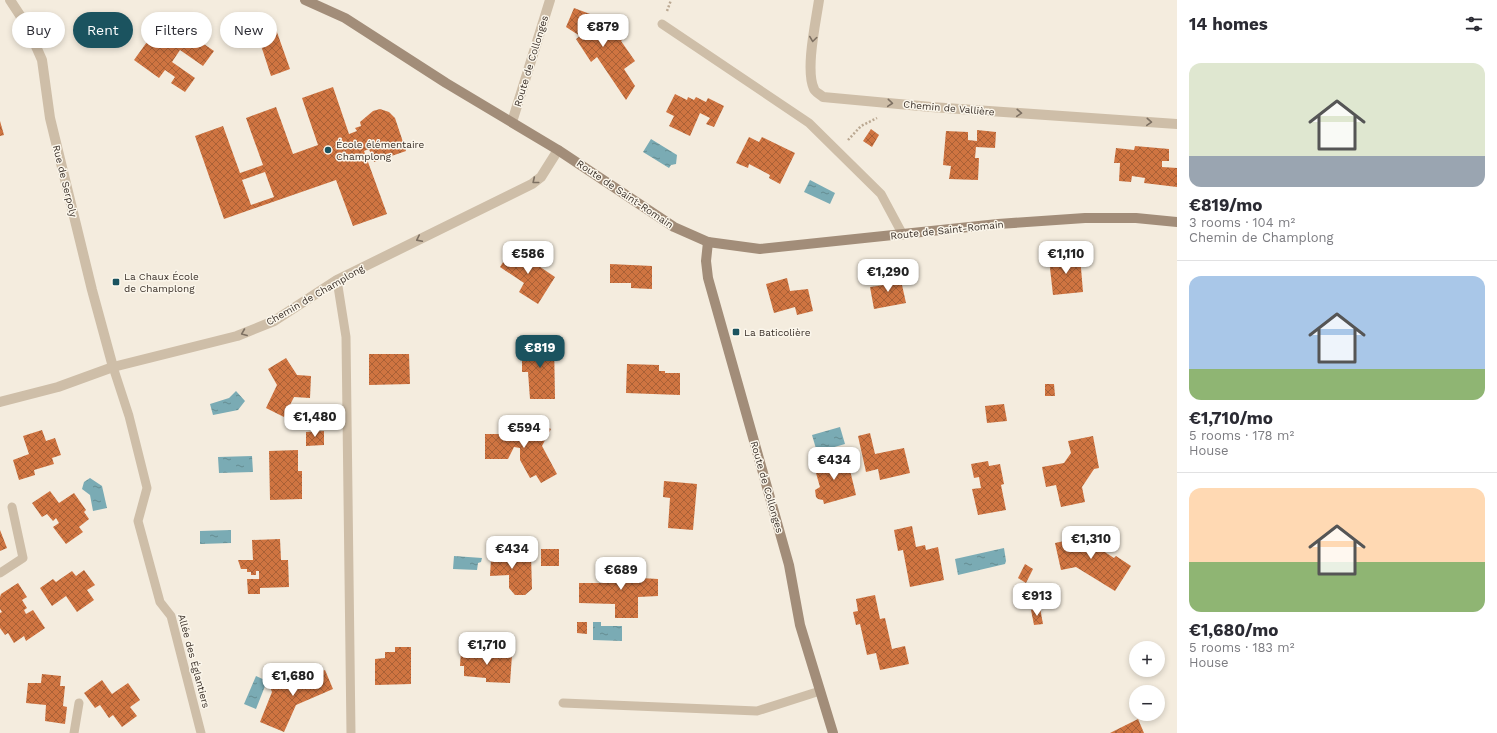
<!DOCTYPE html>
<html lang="en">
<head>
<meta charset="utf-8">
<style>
  :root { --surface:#fff; --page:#f7f7f7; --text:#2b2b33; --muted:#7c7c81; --line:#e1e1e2; --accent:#1b535f }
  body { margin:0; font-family:"Work Sans",sans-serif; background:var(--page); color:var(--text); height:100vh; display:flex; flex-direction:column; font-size:15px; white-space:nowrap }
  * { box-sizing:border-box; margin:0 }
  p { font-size:13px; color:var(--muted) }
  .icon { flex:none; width:22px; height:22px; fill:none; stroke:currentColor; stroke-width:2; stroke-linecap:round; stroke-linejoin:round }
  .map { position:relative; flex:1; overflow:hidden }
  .sheet { display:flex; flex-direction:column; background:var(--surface); width:320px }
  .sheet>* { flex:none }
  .top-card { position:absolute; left:12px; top:12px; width:380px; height:36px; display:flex; gap:8px }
  .tools { position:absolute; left:1129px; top:641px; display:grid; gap:8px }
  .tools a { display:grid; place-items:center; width:36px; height:36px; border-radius:50%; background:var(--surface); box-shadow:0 2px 6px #0003; font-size:20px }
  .price { position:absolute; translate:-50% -34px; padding:0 9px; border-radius:8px; background:#fff; color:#222; font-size:13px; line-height:26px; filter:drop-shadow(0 1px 2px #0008) }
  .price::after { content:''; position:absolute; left:50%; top:24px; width:12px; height:9px; margin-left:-6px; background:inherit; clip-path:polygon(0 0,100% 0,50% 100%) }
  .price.selected { background:var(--accent); color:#fff }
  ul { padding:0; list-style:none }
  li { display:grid; align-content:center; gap:8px; height:212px; padding:0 12px }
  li+li { border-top:1px solid var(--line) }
  li span { display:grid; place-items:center; height:124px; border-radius:12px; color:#555 }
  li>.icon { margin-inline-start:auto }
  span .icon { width:72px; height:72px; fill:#fffc; stroke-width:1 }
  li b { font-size:17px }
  h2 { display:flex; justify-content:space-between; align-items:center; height:48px; padding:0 12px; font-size:17px }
  .chip { padding:0 14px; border-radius:18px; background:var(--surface); box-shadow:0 2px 6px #0003; font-size:14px; line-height:36px }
  .chip.selected { background:var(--accent); color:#fff }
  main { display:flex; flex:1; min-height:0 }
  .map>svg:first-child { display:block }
</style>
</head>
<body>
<main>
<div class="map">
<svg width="1177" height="733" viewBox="0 0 1177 733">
  <defs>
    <pattern id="water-ripples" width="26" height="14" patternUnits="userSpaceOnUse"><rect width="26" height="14" fill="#7aabb4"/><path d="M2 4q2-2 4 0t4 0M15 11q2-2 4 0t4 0" fill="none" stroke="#658c92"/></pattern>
    <pattern id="building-cross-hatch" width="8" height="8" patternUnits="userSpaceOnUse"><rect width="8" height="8" fill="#cf7441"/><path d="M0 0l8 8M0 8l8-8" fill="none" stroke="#a96036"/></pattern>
  </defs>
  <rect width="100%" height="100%" fill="#f4ecde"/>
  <g fill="url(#water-ripples)">
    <path d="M651 139 677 155 676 164 671 165 669 168 643 152Z"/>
    <path d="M810 180 835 193 830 204 804 192Z"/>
    <path d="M236 391 245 401 238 410 213 415 210 404 229 398Z"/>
    <path d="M840 427 845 444 817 452 812 435Z"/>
    <path d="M252 456 253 472 219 473 218 457Z"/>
    <path d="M90 478 102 486 107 508 93 511 90 495 82 489 84 482Z"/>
    <path d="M231 530V543L200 544V531Z"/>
    <path d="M1004 548 1006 561 1005 564 958 575 955 559Z"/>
    <path d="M454 556 482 558 481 562 478 563 477 570 453 569Z"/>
    <path d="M593 622H601V626H622V641L593 640Z"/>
    <path d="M256 676 267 681 256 709 244 704Z"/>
  </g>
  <g fill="url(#building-cross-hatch)" fill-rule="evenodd">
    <path d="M574 8 598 17 607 25 616 38 621 35 623 39 621 41 635 61 624 69 635 86 626 100 597 57 591 62 576 39 580 36 566 27Z"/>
    <path d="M167 14 193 32 186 41 196 48 201 42 214 51 203 66 180 50 172 62 195 78 185 92 171 83 175 77 165 70 159 78 134 60Z"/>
    <path d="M273 21 290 69 271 76 255 27Z"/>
    <path d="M333 87 349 134 357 131 355 128 361 126 360 122 373 111 380 109 389 112 395 118 406 151 374 162 369 149 364 151 387 214 353 226 336 180 224 219 195 136 223 126 240 173 263 165 246 118 276 107 293 154 318 145 302 98ZM265 172 274 197 251 205 242 180Z"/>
    <path d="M675 94 687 100 688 97 694 100 696 97 706 102 708 98 724 106 714 127 706 124 710 118 700 113 690 136 669 126 674 116 666 112Z"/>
    <path d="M0 121 4 135 0 136Z"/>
    <path d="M871 129 879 135 872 147 863 141Z"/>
    <path d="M977 130 996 132 995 148 976 147 975 158H979L978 180 949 179 951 166 943 165 946 131 968 132V140L977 141Z"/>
    <path d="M749 137 759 142 762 137 795 153 780 184 769 178 770 175 749 164 748 168 736 163Z"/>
    <path d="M1135 146 1169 149V161H1162V167L1177 168V187L1144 183 1145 178 1132 176 1131 182 1119 181 1120 163H1114L1116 148 1134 150Z"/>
    <path d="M512 248 555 277 538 304 519 292 524 283 500 267Z"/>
    <path d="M1080 256 1083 292 1053 295 1049 259Z"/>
    <path d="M610 264 652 266V289L631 288V283H610Z"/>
    <path d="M900 276 906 303 874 309 870 287 884 285V279Z"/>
    <path d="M787 278 790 291 808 289 813 311 797 315 795 307 774 313 766 284Z"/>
    <path d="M522 342H554L555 399H530L528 372H522Z"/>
    <path d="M369 354H409L410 384 369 385Z"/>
    <path d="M286 358 297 375 311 376 310 398 294 397 284 417 266 408 277 385 268 369Z"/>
    <path d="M627 364 659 365V371H665V373H680V395L626 393Z"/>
    <path d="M1045 384H1054L1055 396H1045Z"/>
    <path d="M1004 404 1007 421 987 423 985 406Z"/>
    <path d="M323 407V426H306V408Z"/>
    <path d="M530 417 551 429 542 446 557 474 541 483 536 475 530 478 520 460V448L514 447 508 459H485V434H521Z"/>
    <path d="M42 430 46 441 55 438 61 455 52 458 54 464 34 470 35 475 19 480 13 460 29 454 23 436Z"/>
    <path d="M324 431V445L306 446V432Z"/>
    <path d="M870 433 875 454 904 448 910 473 880 480 878 469 866 472 858 436Z"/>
    <path d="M1093 436 1099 468 1094 469 1082 487 1085 502 1061 507 1056 485 1046 487 1042 467 1064 463 1071 453 1068 441Z"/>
    <path d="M298 450V471H302V499L270 500 269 451Z"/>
    <path d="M847 458 856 495 824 504 823 500 818 499 816 497 815 490 820 487 814 466Z"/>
    <path d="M988 461 989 466 1000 464 1004 484 1001 485 1006 510 978 515 972 489 981 488 979 477 974 478 971 464Z"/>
    <path d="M664 481 697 484 693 530 668 528 670 498 663 497Z"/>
    <path d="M50 491 59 503 74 493 86 510 84 512 89 519 79 527 83 532 66 544 53 527 59 523 56 518 53 521 47 514 42 517 32 503Z"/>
    <path d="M912 526 916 547 925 545 926 550 938 547 944 580 910 587 903 550 898 551 894 530Z"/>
    <path d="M0 530 7 548 0 551Z"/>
    <path d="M1088 530 1091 543 1114 558 1116 556 1131 566 1115 591 1076 567 1061 570 1055 543 1069 540 1068 534Z"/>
    <path d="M280 539 281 560H288L289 587 260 588V594H248L247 579H259V571H256V575H251V572H247V569H241L238 560H253L252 540Z"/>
    <path d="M492 542 502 543 501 555 531 556 532 589 525 595H515L509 588V575L490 576Z"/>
    <rect x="541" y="549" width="18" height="17"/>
    <path d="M623 560 641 561V578L658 579V596L638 597V618H615V604L579 603V583H620V577H622Z"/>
    <path d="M1025 564 1033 569 1026 583 1018 578Z"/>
    <path d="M84 570 95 585 87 590 94 600 77 612 66 596 52 606 40 588 53 579 56 582 72 571 76 576Z"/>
    <path d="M18 583 27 597 22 600 27 608 24 610 26 614 33 610 45 628 26 641 24 636 14 643 8 633 5 635 0 628V613L2 612 0 609V597L1 594Z"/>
    <path d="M875 595 880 619 885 618 892 649 905 646 909 664 880 670 876 653 867 655 860 624 856 625 853 612 858 611 856 599Z"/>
    <path d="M1040 608 1043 624 1034 625 1031 610Z"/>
    <path d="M577 622H587V634L577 633Z"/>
    <path d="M395 647H411V684L375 685V659L385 658V652H395Z"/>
    <path d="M461 651 512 655 510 683 486 682V678L464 676V666H460Z"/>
    <path d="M325 670 333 689 296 705 284 732 260 722 272 692 270 687 310 671 311 675Z"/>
    <path d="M42 674 61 676 60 686H65L63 706 67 707 65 724 45 721 46 705 26 703 28 683H41Z"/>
    <path d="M102 680 112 694 128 683 140 700 130 707 137 716 122 727 113 715 109 718 100 705 95 708 84 693Z"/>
    <path d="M1138 719 1144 733H1110Z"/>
  </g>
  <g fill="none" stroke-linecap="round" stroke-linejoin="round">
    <g stroke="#baa892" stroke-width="2.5" stroke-dasharray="2 2" stroke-linecap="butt">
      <path d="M667 11 671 0"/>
      <path d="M848 140 861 126 877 118"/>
    </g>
    <g stroke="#cebea8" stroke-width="9">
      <path d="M662 24 809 123 881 194 903 235"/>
      <path d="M337 280 346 337 351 733"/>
      <path d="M113 367 129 416 147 488 138 521 160 602 171 616 201 733"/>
      <path d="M0 573 23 558 12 507"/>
      <path d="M563 703 757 711 820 691"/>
      <path d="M74 733 79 703"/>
    </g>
    <g stroke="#cebea8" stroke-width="10">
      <path d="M10 0 27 26 42 60 50 118 92 290 113 367"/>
      <path d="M819 0C816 21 805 70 814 89 815 92 820 94 823 97L931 107 1177 124"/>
      <path d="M512 122 550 0"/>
      <path d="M0 402 58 387 113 367 237 336 274 321 337 280 532 184 541 177 558 150"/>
    </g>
    <g stroke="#a28d79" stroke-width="10">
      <path d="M305 0 345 18 446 83 558 150 674 227 708 242 760 249 998 224 1085 218H1136L1177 222"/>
      <path d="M708 242 706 261 708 278 789 565 800 625 833 733"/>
    </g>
  </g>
  <defs><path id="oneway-chevron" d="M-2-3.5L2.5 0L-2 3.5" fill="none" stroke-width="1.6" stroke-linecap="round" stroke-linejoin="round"/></defs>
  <g stroke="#7d7062">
    <use href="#oneway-chevron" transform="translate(813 39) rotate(98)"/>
    <use href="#oneway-chevron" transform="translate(890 103) rotate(5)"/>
    <use href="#oneway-chevron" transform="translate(1019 113) rotate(4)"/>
    <use href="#oneway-chevron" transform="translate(1149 122) rotate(4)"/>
    <use href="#oneway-chevron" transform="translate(535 181) rotate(141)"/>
    <use href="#oneway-chevron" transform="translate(419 239) rotate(154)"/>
    <use href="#oneway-chevron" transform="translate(244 333) rotate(158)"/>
  </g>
  <g fill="#1b535f" stroke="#fbf6eb" stroke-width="1.5">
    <circle cx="328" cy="150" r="4"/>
    <rect x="112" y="278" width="8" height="8" rx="2"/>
    <rect x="732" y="328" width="8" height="8" rx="2"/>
  </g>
  <g text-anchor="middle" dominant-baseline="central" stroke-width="3" stroke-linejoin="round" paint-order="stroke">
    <g font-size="10" fill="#3a3029" stroke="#fbf6eb">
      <text transform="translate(531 61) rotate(-73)">Route de Collonges</text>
      <text transform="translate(949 108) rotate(5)">Chemin de Vallière</text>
      <text transform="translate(65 181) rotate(76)">Rue de Serpoly</text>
      <text transform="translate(625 194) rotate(34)">Route de Saint-Romain</text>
      <text transform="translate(947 230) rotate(-6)">Route de Saint-Romain</text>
      <text transform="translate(315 295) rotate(-30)">Chemin de Champlong</text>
      <text transform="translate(767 487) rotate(74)">Route de Collonges</text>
      <text transform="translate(194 661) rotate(75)">Allée des Églantiers</text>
    </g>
    <g font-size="10" fill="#3a3029" stroke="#fbf6eb" text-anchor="start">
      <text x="336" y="144">École élémentaire<tspan x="336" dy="12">Champlong</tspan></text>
      <text x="124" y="276">La Chaux École<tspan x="124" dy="12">de Champlong</tspan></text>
      <text x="744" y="332">La Baticolière</text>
    </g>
  </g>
</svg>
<div class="tools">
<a>+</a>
<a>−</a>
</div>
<b class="price" style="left:603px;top:48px">€879</b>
<b class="price" style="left:528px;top:275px">€586</b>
<b class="price" style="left:1066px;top:275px">€1,110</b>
<b class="price" style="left:888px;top:293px">€1,290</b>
<b class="price selected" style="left:540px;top:369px">€819</b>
<b class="price" style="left:315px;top:438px">€1,480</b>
<b class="price" style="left:524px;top:449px">€594</b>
<b class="price" style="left:834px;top:481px">€434</b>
<b class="price" style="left:1091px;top:560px">€1,310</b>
<b class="price" style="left:512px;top:570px">€434</b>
<b class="price" style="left:621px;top:591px">€689</b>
<b class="price" style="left:1037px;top:617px">€913</b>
<b class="price" style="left:487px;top:666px">€1,710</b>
<b class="price" style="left:293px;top:697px">€1,680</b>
<div class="top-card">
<a class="chip">Buy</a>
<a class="chip selected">Rent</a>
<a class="chip">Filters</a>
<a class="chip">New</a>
</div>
</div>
<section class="sheet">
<h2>14 homes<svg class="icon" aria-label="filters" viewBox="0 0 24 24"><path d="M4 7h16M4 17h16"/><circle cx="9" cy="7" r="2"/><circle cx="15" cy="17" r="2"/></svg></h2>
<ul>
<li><span style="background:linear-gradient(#dfe7d0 75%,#9aa5b1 0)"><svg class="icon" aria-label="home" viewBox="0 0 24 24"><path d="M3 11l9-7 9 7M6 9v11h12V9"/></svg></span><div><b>€819/mo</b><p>3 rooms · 104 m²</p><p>Chemin de Champlong</p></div></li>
<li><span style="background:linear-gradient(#a9c7e8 75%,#8fb573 0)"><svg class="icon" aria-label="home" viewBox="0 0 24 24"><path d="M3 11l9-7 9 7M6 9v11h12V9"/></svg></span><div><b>€1,710/mo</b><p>5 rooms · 178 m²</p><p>House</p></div></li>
<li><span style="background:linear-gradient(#ffd9b3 60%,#8fb573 0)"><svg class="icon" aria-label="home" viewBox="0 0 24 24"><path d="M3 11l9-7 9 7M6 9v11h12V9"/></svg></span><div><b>€1,680/mo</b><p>5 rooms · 183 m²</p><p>House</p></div></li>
</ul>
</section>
</main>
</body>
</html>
